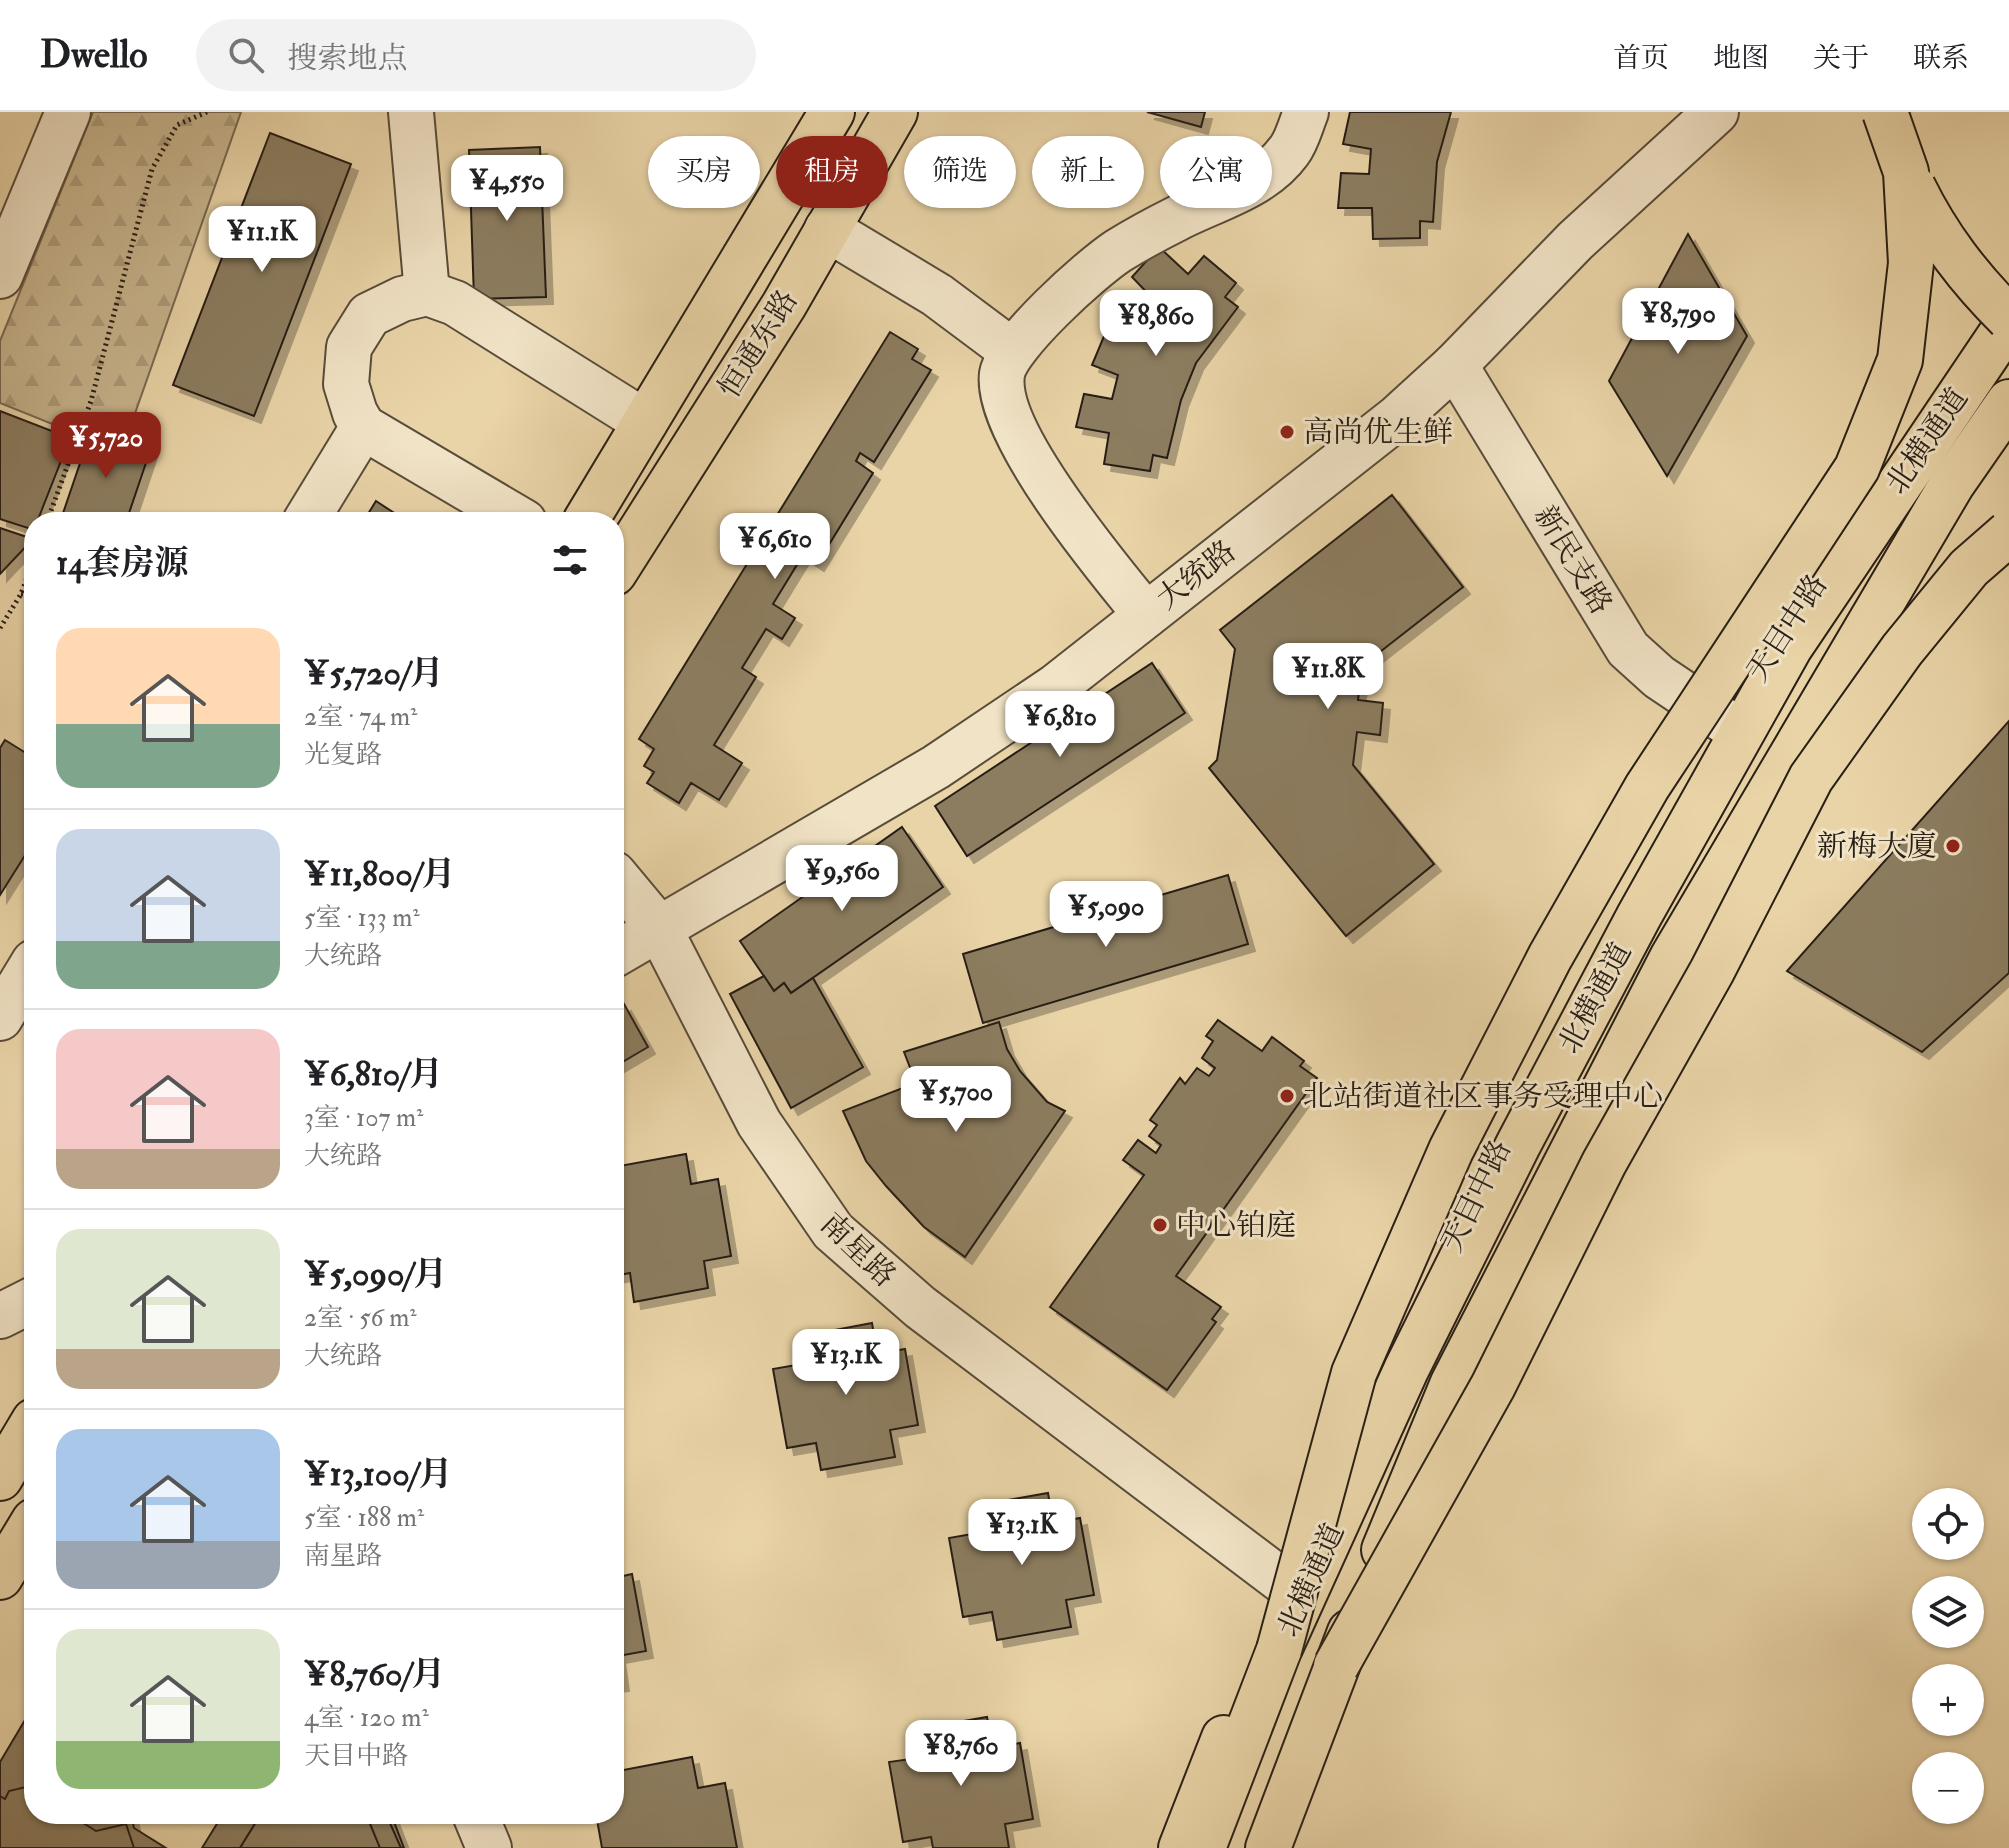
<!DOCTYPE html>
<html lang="zh">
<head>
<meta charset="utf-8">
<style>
  :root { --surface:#fff; --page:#f2f2f2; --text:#202124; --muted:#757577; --line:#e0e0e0; --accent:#8f2418 }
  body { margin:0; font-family:"IM FELL Double Pica","Noto Serif SC",serif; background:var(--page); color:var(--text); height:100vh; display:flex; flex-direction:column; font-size:30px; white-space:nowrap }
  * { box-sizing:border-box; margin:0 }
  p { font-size:26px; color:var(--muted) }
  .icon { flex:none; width:44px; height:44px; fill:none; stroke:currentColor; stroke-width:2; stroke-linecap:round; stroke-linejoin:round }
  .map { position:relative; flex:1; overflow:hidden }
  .drawer { position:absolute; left:24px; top:400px; width:600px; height:1312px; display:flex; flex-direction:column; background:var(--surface); border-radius:32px; box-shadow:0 2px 6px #0004 }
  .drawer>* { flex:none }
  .banner { position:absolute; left:648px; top:24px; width:760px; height:72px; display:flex; gap:16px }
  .buttons { position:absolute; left:1912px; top:1376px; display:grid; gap:16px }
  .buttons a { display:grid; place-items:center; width:72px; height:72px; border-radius:50%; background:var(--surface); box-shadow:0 2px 6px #0004; font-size:40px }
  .price { position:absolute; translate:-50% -68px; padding:0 18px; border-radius:16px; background:#fff; color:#222; font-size:26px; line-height:52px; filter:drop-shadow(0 2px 4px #0008) }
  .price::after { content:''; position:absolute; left:50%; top:48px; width:24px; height:18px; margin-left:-12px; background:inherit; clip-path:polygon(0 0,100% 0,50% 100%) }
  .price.active { background:var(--accent); color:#fff }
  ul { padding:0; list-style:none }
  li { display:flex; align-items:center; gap:24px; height:200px; padding:0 32px }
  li+li { border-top:2px solid var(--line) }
  li span { display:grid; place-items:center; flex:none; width:224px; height:160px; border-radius:24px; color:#555 }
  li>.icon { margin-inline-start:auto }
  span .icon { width:96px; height:96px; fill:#fffc; stroke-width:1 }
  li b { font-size:34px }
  h2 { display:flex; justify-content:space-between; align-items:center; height:96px; padding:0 32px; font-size:34px }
  .tag { padding:0 28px; border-radius:36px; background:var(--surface); box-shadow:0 2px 6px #0004; font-size:28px; line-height:72px }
  .tag.active { background:var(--accent); color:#fff }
  header { display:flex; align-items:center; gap:48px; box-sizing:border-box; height:112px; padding:0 40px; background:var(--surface); border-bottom:2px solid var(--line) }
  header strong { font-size:38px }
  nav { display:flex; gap:44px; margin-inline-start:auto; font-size:28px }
  .search { width:560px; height:72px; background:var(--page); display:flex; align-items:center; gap:20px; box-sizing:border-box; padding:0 28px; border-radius:44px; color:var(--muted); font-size:30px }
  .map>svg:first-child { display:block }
</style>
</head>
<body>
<header>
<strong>Dwello</strong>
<div class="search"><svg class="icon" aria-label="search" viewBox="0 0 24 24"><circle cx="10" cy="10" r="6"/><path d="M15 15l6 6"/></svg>搜索地点</div>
<nav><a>首页</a><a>地图</a><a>关于</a><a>联系</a></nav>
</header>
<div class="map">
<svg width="2009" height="1736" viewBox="0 0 2009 1736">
  <defs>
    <pattern id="forest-firs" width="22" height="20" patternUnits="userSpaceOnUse" patternTransform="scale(2)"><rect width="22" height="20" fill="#c8b58e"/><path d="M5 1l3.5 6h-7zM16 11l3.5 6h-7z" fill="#ac9b7a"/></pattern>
    <filter id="shadow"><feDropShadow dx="7" dy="7" stdDeviation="0" flood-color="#0004"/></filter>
  </defs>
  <rect width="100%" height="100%" fill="#e9d4a7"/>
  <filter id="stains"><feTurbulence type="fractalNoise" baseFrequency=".0025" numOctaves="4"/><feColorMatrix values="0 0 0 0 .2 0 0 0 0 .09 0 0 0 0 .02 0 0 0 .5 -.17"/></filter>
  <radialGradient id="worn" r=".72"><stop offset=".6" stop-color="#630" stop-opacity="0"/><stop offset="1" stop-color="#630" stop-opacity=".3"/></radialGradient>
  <path fill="url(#forest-firs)" stroke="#786a52" stroke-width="2" d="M93 0H241L126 327 92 316 72 320 0 291V229Z"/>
  <g fill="#8c7d61" stroke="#281f15" stroke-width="2" filter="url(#shadow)">
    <path d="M1147 0H1205L1201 15Z"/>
    <path d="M1350 0H1451L1437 50 1433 110 1420 109V126L1373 127 1372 96H1338L1341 61 1369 62 1371 37 1343 32Z"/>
    <path d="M270 21 351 52 254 304 173 273Z"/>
    <path d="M540 35 546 185 474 187 469 38Z"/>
    <path d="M1688 122 1747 224 1667 364 1609 269Z"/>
    <path d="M1159 135 1188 162 1204 144 1236 171 1225 185 1238 195 1196 251 1181 288 1167 346 1153 343 1150 359 1104 352 1109 321 1076 315 1084 282 1112 287 1118 263 1092 253 1117 193 1147 205 1158 192 1132 165Z"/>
    <path d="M890 220 918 237 912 247 931 258 874 350 860 341 856 349 873 361 817 452 803 443 773 492 795 506 782 527 766 517 742 556 756 565 714 633 742 651 719 688 691 671 679 691 647 671 654 660 644 654 654 637 639 627Z"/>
    <path d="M0 299 70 326 37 410H34V418L0 407Z"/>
    <path d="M92 316 151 336 126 410H60Z"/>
    <path d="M1392 383 1463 475 1362 554 1358 588 1383 591 1380 623 1357 620 1353 653 1434 752 1346 824 1209 656 1217 648 1235 537 1220 518Z"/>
    <path d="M376 389 408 410H363Z"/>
    <path d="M0 416 33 427 0 462Z"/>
    <path d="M1152 551 1185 601 967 744 935 694Z"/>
    <path d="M2009 609V861L1922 940 1787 859Z"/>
    <path d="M5 628 34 646V729L0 783V636Z"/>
    <path d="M902 715 943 775 791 881 784 871 774 879 740 829Z"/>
    <path d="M1228 763 1248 832 983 911 963 842Z"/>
    <path d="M764 864 774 879 784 871 791 881 813 866 863 955 791 996 730 882Z"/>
    <path d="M624 892 648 935 614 955V898Z"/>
    <path d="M1218 908 1262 939 1272 925 1304 949 1300 954 1317 966 1176 1164 1221 1195 1212 1207 1216 1210 1167 1278 1050 1195 1144 1063 1123 1048 1138 1028 1156 1041 1161 1033 1149 1024 1157 1013 1150 1008 1180 966 1185 972 1197 956 1209 964 1215 956 1202 946 1213 929 1206 924Z"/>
    <path d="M999 910 1007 937 1020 959 1047 990 1065 999 965 1145 924 1115 886 1074 866 1049 843 999 916 971 904 940Z"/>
    <path d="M686 1042 691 1072 718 1067 731 1144 704 1149 708 1176 634 1190 630 1161 614 1164V1055Z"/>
    <path d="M872 1211 877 1242 905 1237 918 1313 890 1318 895 1345 821 1358 816 1331 787 1336 773 1257 802 1252 798 1225Z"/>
    <path d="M1048 1381 1053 1411 1080 1406 1094 1483 1066 1488 1071 1515 997 1528 992 1500 963 1505 949 1426 978 1421 974 1394Z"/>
    <path d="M632 1462 646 1539 618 1544 622 1572 614 1573V1466Z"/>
    <path d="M31 1598 34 1600V1702H131L134 1716 166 1736H0V1650Z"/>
    <path d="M987 1605 993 1636 1020 1631 1033 1707 1005 1712 1009 1736H933L931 1725 903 1730 889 1650 918 1646 912 1618Z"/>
    <path d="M692 1645 698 1676 725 1671 737 1736H602L596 1702H614V1688L622 1686 618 1659Z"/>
    <path d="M34 1673V1702H69L96 1719 126 1712 134 1736H0V1684L5 1687 9 1679Z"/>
    <path d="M223 1702H391L404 1736H202Z"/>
    <path d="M261 1702H386L401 1736H240Z"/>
    <path d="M261 1702H366L380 1736H240Z"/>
  </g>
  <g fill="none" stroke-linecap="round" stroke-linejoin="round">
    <g stroke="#584c3a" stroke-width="48">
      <g id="minor">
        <path d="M411 0 427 181"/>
        <path d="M827 117 937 183 1012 239"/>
        <path d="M0 164 68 0"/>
        <path d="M1455 253 1628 537 1659 565 1726 610"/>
        <path d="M305 410 363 315"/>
        <path d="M524 410 363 315 355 301 346 272 349 235 369 203 402 187 427 181 455 191 645 310"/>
        <path d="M1146 503C1108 457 994 320 1002 262 1007 232 1091 157 1118 139 1136 128 1156 117 1176 107 1214 87 1262 76 1289 39 1297 29 1301 12 1306 0"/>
        <path d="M614 762 659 816 759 1011 833 1119 920 1195 1289 1474"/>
        <path d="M614 843 936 655 1055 575 1398 305 1455 253 1575 129 1716 0"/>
        <path d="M0 906 34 850"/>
        <path d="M0 1204 34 1187"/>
        <path d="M475 1702 489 1736"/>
      </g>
    </g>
    <g stroke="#281f15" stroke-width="48">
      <g id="major">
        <path d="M585 410 832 0"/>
        <path d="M614 461 784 193 895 0"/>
        <path d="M0 1366 34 1309"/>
        <path d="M0 1465 34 1409"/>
        <path d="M1181 1736 1224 1626"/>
      </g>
    </g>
    <g stroke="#281f15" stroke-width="48">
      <g id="highway">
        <path d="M1384 1438 1453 1271 1672 846 1952 372 2009 290"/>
        <path d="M1203 1736 1279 1538 1406 1258 1518 1033 1639 804 1790 535 2009 210"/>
        <path d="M1268 1736 1350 1520"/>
      </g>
    </g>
    <g stroke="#281f15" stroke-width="5" stroke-dasharray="2 4" stroke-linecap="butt">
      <path d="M47 410 91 289 152 57 177 13 207 0"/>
      <path d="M21 482 34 484"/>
      <path d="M0 516 21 482 34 447"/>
    </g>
    <use href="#minor" stroke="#f1e3c6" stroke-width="44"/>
    <use href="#major" stroke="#e9d4a7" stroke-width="44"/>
    <use href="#highway" stroke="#e9d4a7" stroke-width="44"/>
    <g stroke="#281f15" stroke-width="48" stroke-linecap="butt">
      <g id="highway-bridge">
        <path d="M1913 75C1938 126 1969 166 2009 206"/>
        <path d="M1279 1538 1354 1261 1451 1038 1550 845 1647 675 1857 356 1900 248 1911 151 1906 60 1885 0"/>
        <path d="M1336 1554 1493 1274 1604 1051 1712 859 1811 666 1902 538 1969 456 2009 421"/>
      </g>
    </g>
    <use href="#highway-bridge" stroke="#e9d4a7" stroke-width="44"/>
  </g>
  <g fill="#8f2418" stroke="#f1e3c6" stroke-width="3">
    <circle cx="1287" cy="320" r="8"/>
    <circle cx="1953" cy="734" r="8"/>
    <circle cx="1287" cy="984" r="8"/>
    <circle cx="1160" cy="1113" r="8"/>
  </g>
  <g text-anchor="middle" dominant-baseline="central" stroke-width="6" stroke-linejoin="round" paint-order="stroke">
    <g font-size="30" fill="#281f15" stroke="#f1e3c6">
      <text transform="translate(758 232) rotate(-58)">恒通东路</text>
      <text transform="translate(1927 329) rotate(-56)">北横通道</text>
      <text transform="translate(1573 448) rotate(59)">新民支路</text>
      <text transform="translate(1196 463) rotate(-38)">大统路</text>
      <text transform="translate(1787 516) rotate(-57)">天目中路</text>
      <text transform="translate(1595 886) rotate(-62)">北横通道</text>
      <text transform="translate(1476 1084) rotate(-64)">天目中路</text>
      <text transform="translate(858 1138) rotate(44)">南星路</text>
      <text transform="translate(1311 1468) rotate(-66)">北横通道</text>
    </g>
    <g font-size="30" fill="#281f15" stroke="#f1e3c6" text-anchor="start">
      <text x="1303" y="320">高尚优生鲜</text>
      <text x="1937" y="734" text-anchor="end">新梅大廈</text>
      <text x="1303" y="984">北站街道社区事务受理中心</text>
      <text x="1176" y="1113">中心铂庭</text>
    </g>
  </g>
  <rect width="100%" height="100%" filter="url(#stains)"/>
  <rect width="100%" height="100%" fill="url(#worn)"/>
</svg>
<div class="buttons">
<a><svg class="icon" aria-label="locate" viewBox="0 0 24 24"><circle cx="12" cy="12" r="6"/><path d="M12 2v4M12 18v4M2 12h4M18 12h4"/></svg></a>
<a><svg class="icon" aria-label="layers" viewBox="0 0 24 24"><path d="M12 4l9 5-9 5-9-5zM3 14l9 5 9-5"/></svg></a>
<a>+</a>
<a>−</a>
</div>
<b class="price" style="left:507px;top:111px">¥4,550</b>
<b class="price" style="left:262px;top:162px">¥11.1K</b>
<b class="price" style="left:1678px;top:244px">¥8,790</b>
<b class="price" style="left:1156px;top:246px">¥8,860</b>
<b class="price active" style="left:106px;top:368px">¥5,720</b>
<b class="price" style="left:775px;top:469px">¥6,610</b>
<b class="price" style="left:1328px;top:599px">¥11.8K</b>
<b class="price" style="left:1060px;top:647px">¥6,810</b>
<b class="price" style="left:842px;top:801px">¥9,560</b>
<b class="price" style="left:1106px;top:837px">¥5,090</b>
<b class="price" style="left:956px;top:1022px">¥5,700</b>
<b class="price" style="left:846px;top:1285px">¥13.1K</b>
<b class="price" style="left:1022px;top:1455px">¥13.1K</b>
<b class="price" style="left:961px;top:1676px">¥8,760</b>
<div class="banner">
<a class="tag">买房</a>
<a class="tag active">租房</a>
<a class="tag">筛选</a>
<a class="tag">新上</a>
<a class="tag">公寓</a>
</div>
<section class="drawer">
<h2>14套房源<svg class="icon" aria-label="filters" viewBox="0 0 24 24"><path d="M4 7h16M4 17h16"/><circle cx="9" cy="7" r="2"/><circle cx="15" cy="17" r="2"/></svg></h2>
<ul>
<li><span style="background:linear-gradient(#ffd9b3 60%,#7fa58c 0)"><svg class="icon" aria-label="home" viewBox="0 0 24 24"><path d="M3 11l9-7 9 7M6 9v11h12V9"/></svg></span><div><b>¥5,720/月</b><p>2室 · 74 m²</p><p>光复路</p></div></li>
<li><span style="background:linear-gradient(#c9d6e8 70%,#7fa58c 0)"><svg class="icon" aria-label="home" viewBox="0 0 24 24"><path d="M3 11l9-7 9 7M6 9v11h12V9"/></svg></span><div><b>¥11,800/月</b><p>5室 · 133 m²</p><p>大统路</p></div></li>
<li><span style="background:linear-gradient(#f6c9c9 75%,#b9a48a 0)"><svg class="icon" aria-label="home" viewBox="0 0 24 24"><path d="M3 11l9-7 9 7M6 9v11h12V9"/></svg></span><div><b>¥6,810/月</b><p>3室 · 107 m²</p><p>大统路</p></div></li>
<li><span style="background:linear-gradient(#dfe7d0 75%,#b9a48a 0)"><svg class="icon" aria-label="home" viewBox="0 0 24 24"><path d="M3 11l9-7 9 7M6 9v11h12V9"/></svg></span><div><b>¥5,090/月</b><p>2室 · 56 m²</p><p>大统路</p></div></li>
<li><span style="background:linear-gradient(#a9c7e8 70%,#9aa5b1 0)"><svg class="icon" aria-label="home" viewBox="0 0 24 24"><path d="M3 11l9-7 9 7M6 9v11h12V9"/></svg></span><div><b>¥13,100/月</b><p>5室 · 188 m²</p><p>南星路</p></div></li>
<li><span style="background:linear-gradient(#dfe7d0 70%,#8fb573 0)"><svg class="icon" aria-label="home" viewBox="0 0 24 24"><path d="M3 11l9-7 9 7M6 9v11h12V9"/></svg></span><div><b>¥8,760/月</b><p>4室 · 120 m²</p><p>天目中路</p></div></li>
</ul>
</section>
</div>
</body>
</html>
